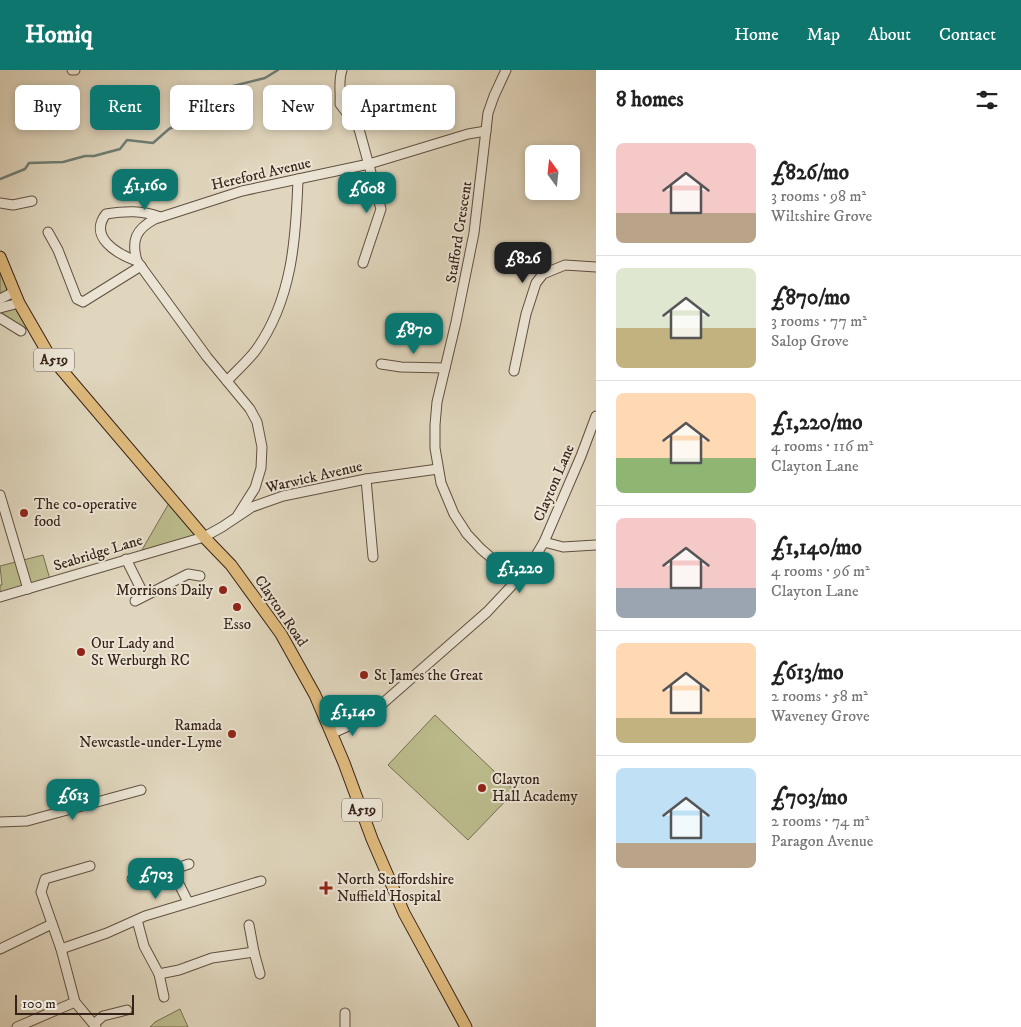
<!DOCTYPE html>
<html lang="en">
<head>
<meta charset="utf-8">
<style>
  :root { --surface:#fff; --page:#f2f2f2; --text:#222; --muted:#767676; --line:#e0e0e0; --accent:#0f766e }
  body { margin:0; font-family:"IM FELL DW Pica",serif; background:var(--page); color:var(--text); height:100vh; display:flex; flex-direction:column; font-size:19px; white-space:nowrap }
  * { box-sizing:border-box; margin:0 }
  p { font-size:16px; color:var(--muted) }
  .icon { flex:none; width:28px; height:28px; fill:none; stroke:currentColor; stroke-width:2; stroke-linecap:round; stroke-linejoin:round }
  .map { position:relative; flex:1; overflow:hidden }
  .sheet { display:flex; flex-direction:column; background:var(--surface); width:425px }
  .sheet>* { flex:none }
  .banner { position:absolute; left:15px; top:15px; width:475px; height:45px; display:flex; gap:10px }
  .needle { width:32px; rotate:345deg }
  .tools { position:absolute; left:525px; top:75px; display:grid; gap:10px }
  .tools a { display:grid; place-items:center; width:55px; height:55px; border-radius:8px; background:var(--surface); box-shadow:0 2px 8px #0003; font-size:25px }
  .scale { position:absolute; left:15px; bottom:12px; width:119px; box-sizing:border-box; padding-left:5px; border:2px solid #362218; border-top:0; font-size:14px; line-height:18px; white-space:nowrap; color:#362218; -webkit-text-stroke:4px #ebe4d4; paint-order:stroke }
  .price { position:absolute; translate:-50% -42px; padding:0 11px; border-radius:10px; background:var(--accent); color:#fff; font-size:16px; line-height:32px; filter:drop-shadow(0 1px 2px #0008) }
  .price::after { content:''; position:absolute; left:50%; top:30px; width:15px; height:11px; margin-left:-8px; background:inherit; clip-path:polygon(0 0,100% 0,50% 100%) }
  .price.active { background:#222; color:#fff }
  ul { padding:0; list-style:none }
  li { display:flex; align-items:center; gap:15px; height:125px; padding:0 20px }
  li+li { border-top:1px solid var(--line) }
  li span { display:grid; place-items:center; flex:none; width:140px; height:100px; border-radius:8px; color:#555 }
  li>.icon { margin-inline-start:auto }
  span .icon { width:60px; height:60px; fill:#fffc; stroke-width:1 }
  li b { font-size:21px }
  h2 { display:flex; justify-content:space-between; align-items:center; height:60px; padding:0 20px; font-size:21px }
  .pill { padding:0 18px; border-radius:8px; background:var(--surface); box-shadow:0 2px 8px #0003; font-size:18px; line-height:45px }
  .pill.active { background:var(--accent); color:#fff }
  header { display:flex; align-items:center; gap:30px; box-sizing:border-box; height:70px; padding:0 25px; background:var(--accent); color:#fff }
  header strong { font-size:24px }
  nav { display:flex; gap:28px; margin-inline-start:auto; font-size:18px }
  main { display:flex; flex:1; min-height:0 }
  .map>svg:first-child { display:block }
</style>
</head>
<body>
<header>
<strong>Homiq</strong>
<nav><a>Home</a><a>Map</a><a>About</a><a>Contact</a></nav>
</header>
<main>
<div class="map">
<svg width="596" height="957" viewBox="0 0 596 957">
  <rect width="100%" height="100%" fill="#e0d6bd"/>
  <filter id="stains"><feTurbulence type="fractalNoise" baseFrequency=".004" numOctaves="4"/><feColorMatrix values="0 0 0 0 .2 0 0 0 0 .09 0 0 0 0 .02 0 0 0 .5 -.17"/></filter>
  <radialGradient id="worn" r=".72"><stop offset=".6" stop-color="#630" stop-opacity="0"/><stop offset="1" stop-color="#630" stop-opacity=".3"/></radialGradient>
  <g fill="#bbbb8c" stroke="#786e52">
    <path d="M0 187 32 255 21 261 0 248Z"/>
    <path d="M172 428 204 467 139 485Z"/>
    <path d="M43 485 49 506 53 511 0 527V515H2L0 496Z"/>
    <path d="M435 645 515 721 468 770 388 695Z"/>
    <path d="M180 939 188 957H150L155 952Z"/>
  </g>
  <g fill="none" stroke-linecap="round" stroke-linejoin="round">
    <path stroke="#6e7d74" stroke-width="2.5" d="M0 109 25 99 29 93 63 92 85 86H94L120 79 127 70 153 73 169 59 194 47 222 21 229 17 265 8 278 0"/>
    <g stroke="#604f41" stroke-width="11">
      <g id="minor">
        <path d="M72 0H75"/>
        <path d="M342 0C338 11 341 22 340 34L359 59 381 139 363 193"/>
        <path d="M506 0 494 26 488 43 474 163 456 252 437 332 435 355V378L441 413 454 444 467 464 481 479 517 510"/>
        <path d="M0 133 13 135 32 131"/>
        <path d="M48 162 58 180 77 229 83 232 141 196"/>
        <path d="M137 191C117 184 88 167 106 144 125 141 142 140 160 147"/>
        <path d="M0 229 14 222"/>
        <path d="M0 238 19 233"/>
        <path d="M0 248 21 261"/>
        <path d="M381 294 401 297 445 298"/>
        <path d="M514 301 526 244 536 213 543 204 565 195 596 197"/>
        <path d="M227 311C236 301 248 291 256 280 292 230 296 169 298 109"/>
        <path d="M366 409 373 487"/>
        <path d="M0 425 28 519"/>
        <path d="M238 445 255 418 261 398 262 377 257 352 250 339 207 287 137 191C131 170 136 159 155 149L242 121 369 94 468 64 486 61"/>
        <path d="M544 472 563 477 596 475"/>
        <path d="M126 489 144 525"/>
        <path d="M0 527 204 467 222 457 252 437 283 426 366 409 438 399"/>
        <path d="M135 531 188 504 200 506"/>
        <path d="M331 664 366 648 487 542 517 510 532 492 544 472 581 386 596 346"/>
        <path d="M0 752 27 751 141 720"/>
        <path d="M90 796 45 809 41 822 61 879 75 932 96 957"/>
        <path d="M172 800 188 832"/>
        <path d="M132 809C151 804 170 801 189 794"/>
        <path d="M137 850 144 876 159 904 179 900 212 888 254 882"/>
        <path d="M249 855 254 882 260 904"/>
        <path d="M0 879 52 854"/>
        <path d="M61 879 107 863 145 846 261 811"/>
        <path d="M159 904 164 927"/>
        <path d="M94 954 103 946 127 940"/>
        <path d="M17 957 75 932"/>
        <path d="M345 957V943"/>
      </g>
    </g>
    <g stroke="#362218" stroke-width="13">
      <path id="major" d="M0 187 19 233 49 285 204 467 231 495 281 564 315 625 344 693 372 769 404 843 466 957"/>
    </g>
    <use href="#minor" stroke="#ebe4d4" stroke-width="9"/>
    <use href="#major" stroke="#e0bb7e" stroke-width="11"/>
  </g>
  <g fill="#8f2418" stroke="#ebe4d4" stroke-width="2">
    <circle cx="24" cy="443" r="5"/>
    <circle cx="223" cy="520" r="5"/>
    <circle cx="237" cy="537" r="5"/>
    <circle cx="81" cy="582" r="5"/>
    <circle cx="364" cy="605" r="5"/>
    <circle cx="232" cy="664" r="5"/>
    <circle cx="482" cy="718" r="5"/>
    <path d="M323.5 810.5h5v5h5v5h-5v5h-5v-5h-5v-5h5z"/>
  </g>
  <g text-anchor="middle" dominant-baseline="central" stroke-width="4" stroke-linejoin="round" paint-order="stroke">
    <g fill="#ebe4d4" stroke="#6c5c50" stroke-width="1">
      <rect x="34" y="278.5" width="40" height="23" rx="4"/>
      <rect x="342" y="728.5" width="40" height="23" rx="4"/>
    </g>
    <g font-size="14" font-weight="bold" fill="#362218">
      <text x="54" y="290">A519</text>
      <text x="362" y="740">A519</text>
    </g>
    <g font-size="15" fill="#362218" stroke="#ebe4d4">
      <text transform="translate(261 104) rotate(-13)">Hereford Avenue</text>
      <text transform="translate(459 162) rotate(-81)">Stafford Crescent</text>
      <text transform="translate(314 407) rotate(-13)">Warwick Avenue</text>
      <text transform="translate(554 413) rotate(-67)">Clayton Lane</text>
      <text transform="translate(98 483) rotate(-17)">Seabridge Lane</text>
      <text transform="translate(281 541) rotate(56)">Clayton Road</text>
    </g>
    <g font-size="15" fill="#362218" stroke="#ebe4d4" text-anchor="start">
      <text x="34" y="434">The co-operative<tspan x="34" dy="17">food</tspan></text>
      <text x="213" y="520" text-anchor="end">Morrisons Daily</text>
      <text x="237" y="554" text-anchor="middle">Esso</text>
      <text x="91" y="573">Our Lady and<tspan x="91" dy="17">St Werburgh RC</tspan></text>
      <text x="374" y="605">St James the Great</text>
      <text x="222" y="655" text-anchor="end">Ramada<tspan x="222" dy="17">Newcastle-under-Lyme</tspan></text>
      <text x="492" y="709">Clayton<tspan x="492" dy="17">Hall Academy</tspan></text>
      <text x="337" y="809">North Staffordshire<tspan x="337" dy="17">Nuffield Hospital</tspan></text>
    </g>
  </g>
  <rect width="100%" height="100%" filter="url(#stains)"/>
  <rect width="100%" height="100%" fill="url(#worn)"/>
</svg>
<div class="tools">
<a><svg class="needle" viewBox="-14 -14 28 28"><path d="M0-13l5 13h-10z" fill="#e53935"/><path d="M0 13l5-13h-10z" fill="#767676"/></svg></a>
</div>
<div class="scale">100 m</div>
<b class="price" style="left:145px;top:141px">£1,160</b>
<b class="price" style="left:367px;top:144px">£608</b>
<b class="price active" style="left:523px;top:214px">£826</b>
<b class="price" style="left:414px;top:285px">£870</b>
<b class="price" style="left:520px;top:524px">£1,220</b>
<b class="price" style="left:353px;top:667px">£1,140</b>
<b class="price" style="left:73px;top:751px">£613</b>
<b class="price" style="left:156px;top:830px">£703</b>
<div class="banner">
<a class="pill">Buy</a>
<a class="pill active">Rent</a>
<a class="pill">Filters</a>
<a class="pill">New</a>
<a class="pill">Apartment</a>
</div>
</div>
<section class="sheet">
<h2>8 homes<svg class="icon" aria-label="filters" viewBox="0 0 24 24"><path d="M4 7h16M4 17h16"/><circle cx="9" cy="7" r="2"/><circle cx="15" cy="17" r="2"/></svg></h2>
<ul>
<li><span style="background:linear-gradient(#f6c9c9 70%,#b9a48a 0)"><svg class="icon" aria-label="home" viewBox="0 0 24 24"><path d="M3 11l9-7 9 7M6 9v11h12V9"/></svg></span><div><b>£826/mo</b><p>3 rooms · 98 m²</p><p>Wiltshire Grove</p></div></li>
<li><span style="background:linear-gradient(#dfe7d0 60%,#c2b280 0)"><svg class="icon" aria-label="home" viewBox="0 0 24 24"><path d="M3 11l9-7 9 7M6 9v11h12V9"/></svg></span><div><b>£870/mo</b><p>3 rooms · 77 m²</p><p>Salop Grove</p></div></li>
<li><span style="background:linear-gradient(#ffd9b3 65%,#8fb573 0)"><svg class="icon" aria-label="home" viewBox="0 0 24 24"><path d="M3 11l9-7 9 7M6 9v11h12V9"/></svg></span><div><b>£1,220/mo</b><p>4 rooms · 116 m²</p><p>Clayton Lane</p></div></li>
<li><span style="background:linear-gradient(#f6c9c9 70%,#9aa5b1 0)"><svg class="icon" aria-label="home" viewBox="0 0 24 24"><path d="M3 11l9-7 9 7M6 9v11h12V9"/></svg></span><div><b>£1,140/mo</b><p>4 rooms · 96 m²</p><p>Clayton Lane</p></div></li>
<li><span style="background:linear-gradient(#ffd9b3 75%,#c2b280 0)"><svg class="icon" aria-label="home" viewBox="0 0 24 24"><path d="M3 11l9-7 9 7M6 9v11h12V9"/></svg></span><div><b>£613/mo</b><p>2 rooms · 58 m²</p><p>Waveney Grove</p></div></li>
<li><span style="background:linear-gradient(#bfe0f5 75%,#b9a48a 0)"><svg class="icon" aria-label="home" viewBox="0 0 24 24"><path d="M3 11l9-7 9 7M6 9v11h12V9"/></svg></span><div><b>£703/mo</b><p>2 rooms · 74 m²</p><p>Paragon Avenue</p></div></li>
</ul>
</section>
</main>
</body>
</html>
